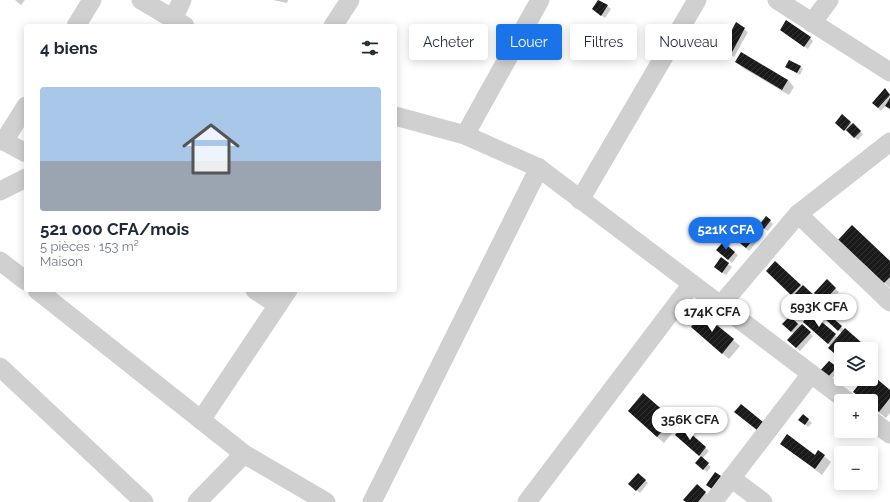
<!DOCTYPE html>
<html lang="fr">
<head>
<meta charset="utf-8">
<style>
  :root { --surface:#fff; --page:#f2f2f3; --text:#1f2937; --muted:#747a83; --accent:#1a73e8 }
  body { margin:0; font-family:Raleway,sans-serif; background:var(--page); color:var(--text); height:100vh; display:flex; flex-direction:column; font-size:15px; white-space:nowrap }
  * { box-sizing:border-box; margin:0 }
  p { font-size:13px; color:var(--muted) }
  .icon { flex:none; width:22px; height:22px; fill:none; stroke:currentColor; stroke-width:2; stroke-linecap:round; stroke-linejoin:round }
  .map { position:relative; flex:1; overflow:hidden }
  .side { position:absolute; left:24px; top:24px; width:373px; height:268px; display:flex; flex-direction:column; background:var(--surface); border-radius:4px; box-shadow:0 2px 10px #0003 }
  .side>* { flex:none }
  .hud { position:absolute; left:409px; top:24px; width:380px; height:36px; display:flex; gap:8px }
  .fabs { position:absolute; left:834px; top:342px; display:grid; gap:8px }
  .fabs a { display:grid; place-items:center; width:44px; height:44px; border-radius:4px; background:var(--surface); box-shadow:0 2px 10px #0003; font-size:20px }
  .price { position:absolute; translate:-50% -34px; padding:0 9px; border-radius:14px; background:#fff; color:#222; font-size:13px; line-height:26px; filter:drop-shadow(0 1px 2px #0008) }
  .price::after { content:''; position:absolute; left:50%; top:24px; width:12px; height:9px; margin-left:-6px; background:inherit; clip-path:polygon(0 0,100% 0,50% 100%) }
  .price.selected { background:var(--accent); color:#fff }
  ul { padding:0; list-style:none }
  li { display:grid; align-content:center; gap:8px; height:212px; padding:0 16px }
  li span { display:grid; place-items:center; height:124px; border-radius:4px; color:#555 }
  li>.icon { margin-inline-start:auto }
  span .icon { width:72px; height:72px; fill:#fffc; stroke-width:1 }
  li b { font-size:17px }
  h2 { display:flex; justify-content:space-between; align-items:center; height:48px; padding:0 16px; font-size:17px }
  .chip { padding:0 14px; border-radius:4px; background:var(--surface); box-shadow:0 2px 10px #0003; font-size:14px; line-height:36px }
  .chip.selected { background:var(--accent); color:#fff }
  .map>svg:first-child { display:block }
</style>
</head>
<body>
<div class="map">
<svg width="890" height="502" viewBox="0 0 890 502">
  <defs>
    <pattern id="building-hatch" width="6" height="6" patternUnits="userSpaceOnUse"><rect width="6" height="6" fill="#1a1a1a"/><path d="M-1 1l2-2M0 6l6-6M5 7l2-2" fill="none" stroke="#333"/></pattern>
  </defs>
  <rect width="100%" height="100%" fill="#fff"/>
  <g fill="#0003">
    <path d="M15 0H25L21 5Z"/>
    <path d="M273 0H288L287 3Z"/>
    <path d="M599 0 611 9 605 18 593 9Z"/>
    <path d="M736 24 748 32 734 57 723 49Z"/>
    <path d="M781 30 810 38 813 41 808 49Z"/>
    <path d="M737 62 788 80 794 87 789 95 743 68Z"/>
    <path d="M800 66 803 69 800 75 787 67Z"/>
    <path d="M885 90 890 94V109L886 105 881 111 873 103Z"/>
    <path d="M842 116 863 134 858 140 836 123Z"/>
    <path d="M770 221 773 224 768 231 763 228Z"/>
    <path d="M741 223 759 239 749 251 734 238Z"/>
    <path d="M723 243 738 255 732 263 720 253Z"/>
    <path d="M846 247 890 263V288Z"/>
    <path d="M721 259 732 267 726 275 718 270Z"/>
    <path d="M775 262 821 304 812 313 773 277Z"/>
    <path d="M827 281 839 292 827 304 816 293Z"/>
    <path d="M703 314 740 346 729 359 699 333Z"/>
    <path d="M790 317 813 336 800 351 789 340 794 334 784 324Z"/>
    <path d="M825 318 841 327 867 349H841V359L831 346 810 328 835 335 838 338 842 333Z"/>
    <path d="M836 367 839 370 829 382 823 376Z"/>
    <path d="M871 376 890 391V413L886 418 871 406V401H865L861 398 864 379H871Z"/>
    <path d="M803 415 812 423 808 427 803 422Z"/>
    <path d="M635 417 672 420 678 426 664 443Z"/>
    <path d="M682 428 709 451 702 459 711 467 707 472 699 465 701 457 679 438Z"/>
    <path d="M782 444 815 456 819 452 831 462 822 475Z"/>
    <path d="M645 480 648 483 640 493 633 487Z"/>
    <path d="M697 486 709 496 703 502H687Z"/>
  </g>
  <g fill="url(#building-hatch)">
    <path d="M598 0 608 5 601 16 592 9Z"/>
    <path d="M786 20 811 37 804 47 780 30Z"/>
    <path d="M736 22 745 28 731 54 722 49Z"/>
    <path d="M741 52 788 80 782 90 735 62Z"/>
    <path d="M789 60 801 66 797 73 785 67Z"/>
    <path d="M885 88 890 95 878 108 872 103Z"/>
    <path d="M890 98V109L885 106Z"/>
    <path d="M842 114 851 122 844 131 835 123Z"/>
    <path d="M853 123 861 131 854 138 846 130Z"/>
    <path d="M766 216 771 220 764 229 759 225Z"/>
    <path d="M740 222 757 235 746 248 730 235Z"/>
    <path d="M852 225 890 261V277L884 283 838 240Z"/>
    <path d="M723 242 735 252 728 260 716 250Z"/>
    <path d="M721 257 729 263 722 273 714 267Z"/>
    <path d="M775 261 801 285 791 295 766 271Z"/>
    <path d="M827 279 836 288 823 302 814 293Z"/>
    <path d="M803 285 819 300 809 311 793 296Z"/>
    <path d="M810 312 836 334 828 344 803 322Z"/>
    <path d="M702 313 734 339 722 354 691 327Z"/>
    <path d="M828 314 842 326 838 331 824 318Z"/>
    <path d="M790 316 798 324 791 332 782 324Z"/>
    <path d="M802 324 811 332 796 348 787 340Z"/>
    <path d="M845 328 862 343 856 349H841V359L828 348Z"/>
    <path d="M829 361 837 367 826 379 818 373Z"/>
    <path d="M871 374 890 390V398L879 412 871 406V401H865L853 392 863 379H871Z"/>
    <path d="M643 393 673 419 657 437 628 411Z"/>
    <path d="M741 404 763 422 757 430 734 412Z"/>
    <path d="M803 414 809 419 805 425 798 420Z"/>
    <path d="M682 426 706 447 699 456 675 435Z"/>
    <path d="M787 434 815 455 818 450 825 455 815 469 780 444Z"/>
    <path d="M701 456 709 463 703 470 695 463Z"/>
    <path d="M715 472 721 476 712 489 706 485Z"/>
    <path d="M638 473 646 480 636 491 628 484Z"/>
    <path d="M697 484 706 492 698 502H686L683 500Z"/>
  </g>
  <g fill="none" stroke-linecap="round" stroke-linejoin="round">
    <g stroke="#d0d0d0" stroke-width="19">
      <path d="M141 0 185 26"/>
      <path d="M777 0 890 72"/>
      <path d="M173 19 182 0"/>
      <path d="M812 23 829 0"/>
      <path d="M76 26 92 0"/>
      <path d="M333 26 350 0"/>
      <path d="M395 116 465 135 539 168 847 401"/>
      <path d="M465 135 540 0"/>
      <path d="M0 139 26 153"/>
      <path d="M4 141 26 106"/>
      <path d="M0 191 26 178"/>
      <path d="M580 200 697 0"/>
      <path d="M798 214 890 302"/>
      <path d="M0 261 26 281"/>
      <path d="M37 290 244 454 326 502"/>
      <path d="M255 290 278 305"/>
      <path d="M720 306 798 214 890 142"/>
      <path d="M0 367 144 502"/>
      <path d="M201 420 288 290"/>
      <path d="M871 420 890 434"/>
      <path d="M731 478 763 502"/>
      <path d="M197 502 244 454"/>
      <path d="M372 502 539 168"/>
      <path d="M527 502 692 284"/>
      <path d="M713 502 811 374"/>
    </g>
  </g>
</svg>
<div class="fabs">
<a><svg class="icon" aria-label="layers" viewBox="0 0 24 24"><path d="M12 4l9 5-9 5-9-5zM3 14l9 5 9-5"/></svg></a>
<a>+</a>
<a>−</a>
</div>
<b class="price selected" style="left:726px;top:251px">521K CFA</b>
<b class="price" style="left:819px;top:328px">593K CFA</b>
<b class="price" style="left:712px;top:333px">174K CFA</b>
<b class="price" style="left:690px;top:441px">356K CFA</b>
<div class="hud">
<a class="chip">Acheter</a>
<a class="chip selected">Louer</a>
<a class="chip">Filtres</a>
<a class="chip">Nouveau</a>
</div>
<section class="side">
<h2>4 biens<svg class="icon" aria-label="filters" viewBox="0 0 24 24"><path d="M4 7h16M4 17h16"/><circle cx="9" cy="7" r="2"/><circle cx="15" cy="17" r="2"/></svg></h2>
<ul>
<li><span style="background:linear-gradient(#a9c7e8 60%,#9aa5b1 0)"><svg class="icon" aria-label="home" viewBox="0 0 24 24"><path d="M3 11l9-7 9 7M6 9v11h12V9"/></svg></span><div><b>521 000 CFA/mois</b><p>5 pièces · 153 m²</p><p>Maison</p></div></li>
</ul>
</section>
</div>
</body>
</html>
